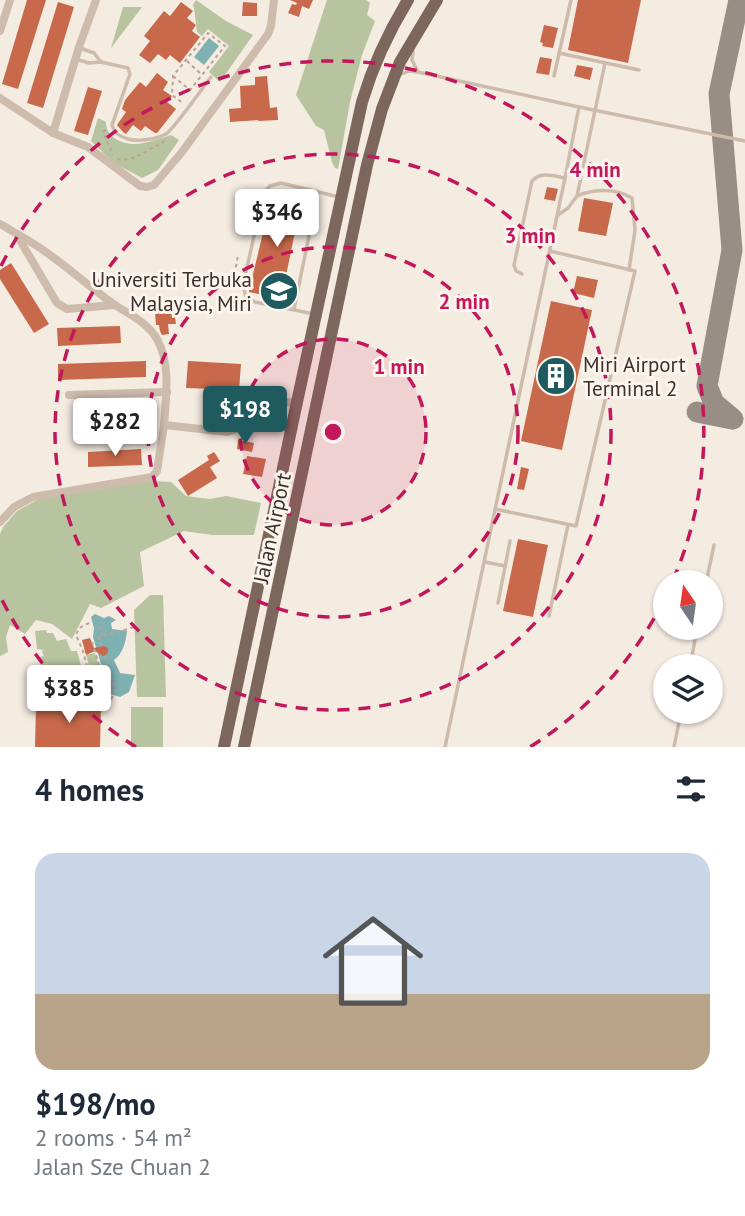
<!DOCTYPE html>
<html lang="en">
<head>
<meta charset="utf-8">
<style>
  :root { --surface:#fff; --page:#f6f6f7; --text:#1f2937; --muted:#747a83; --accent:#1f5a5e }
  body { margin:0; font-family:"PT Sans",sans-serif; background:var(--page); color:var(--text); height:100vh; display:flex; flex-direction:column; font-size:26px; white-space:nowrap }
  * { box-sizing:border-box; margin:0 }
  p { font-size:23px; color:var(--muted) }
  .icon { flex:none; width:38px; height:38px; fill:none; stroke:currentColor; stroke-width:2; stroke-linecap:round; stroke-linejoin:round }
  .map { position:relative; height:747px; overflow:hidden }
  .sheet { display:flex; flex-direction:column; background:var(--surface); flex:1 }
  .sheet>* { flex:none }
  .needle { width:46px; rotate:347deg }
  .buttons { position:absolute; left:653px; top:570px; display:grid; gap:14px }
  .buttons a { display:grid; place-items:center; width:70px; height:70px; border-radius:50%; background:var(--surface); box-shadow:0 2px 5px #0004; font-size:35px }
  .price { position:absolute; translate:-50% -60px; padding:0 16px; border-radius:7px; background:#fff; color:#222; font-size:23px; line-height:46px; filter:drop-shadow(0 2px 4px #0008) }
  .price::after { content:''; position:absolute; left:50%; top:42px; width:21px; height:16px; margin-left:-10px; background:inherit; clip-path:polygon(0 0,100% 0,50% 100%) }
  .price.on { background:var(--accent); color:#fff }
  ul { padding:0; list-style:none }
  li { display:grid; align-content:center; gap:14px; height:371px; padding:0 35px }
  li span { display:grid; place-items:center; height:217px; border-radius:21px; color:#555 }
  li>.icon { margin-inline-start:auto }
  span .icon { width:126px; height:126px; fill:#fffc; stroke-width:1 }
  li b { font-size:30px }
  h2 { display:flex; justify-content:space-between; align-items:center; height:84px; padding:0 35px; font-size:30px }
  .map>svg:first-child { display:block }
</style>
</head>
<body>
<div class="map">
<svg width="745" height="747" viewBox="0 0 745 747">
  <rect width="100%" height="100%" fill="#f4ebe1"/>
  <g fill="#b8c4a0">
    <path d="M196 0 226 21 253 35 220 82 209 72 229 46 208 29 202 36 197 32 194 8 193 5Z"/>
    <path d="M327 0H366L370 3 367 15 375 21 362 55 350 102 338 169 335 168 332 162 324 130 316 126 296 95Z"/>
    <path d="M123 7H142L111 48Z"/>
    <path d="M98 118 106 122C106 137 120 143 133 144 142 145 161 138 171 135L179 140 158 170 142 178 114 163 91 141Z"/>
    <path d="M151 481 171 482 186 496 210 499 226 496 261 503 254 535H212L184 531 140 552 144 586 101 608 90 604 72 639 52 624 36 620 25 634 10 625 6 637 8 652 0 656V534L3 527 17 511 39 499 118 484Z"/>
    <path d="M150 595H163L166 697H137L134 610Z"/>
    <path d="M46 630 47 633H53L57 641 66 639 71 651H77L86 685 81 697C68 694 62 688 56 676H43L40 657 44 656 42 652 43 650 37 649 35 631Z"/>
    <path d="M95 653 104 684 95 687 86 655Z"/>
    <rect x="131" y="707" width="32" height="40"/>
  </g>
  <g fill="#7fb0b2">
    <path d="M209 38 219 46 204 65 194 57Z"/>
    <path d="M95 614 104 618 109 616 116 620 111 623 112 629 127 631C126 641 123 654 114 660L120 673 135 675 129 692 120 697 110 694 93 637 94 628 91 617Z"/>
  </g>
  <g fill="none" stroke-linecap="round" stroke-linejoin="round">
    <g stroke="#988e86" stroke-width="21">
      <path d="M697 412 732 419"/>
      <path d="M733 419 714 403 707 386 732 250 719 94 739 0"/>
    </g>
  </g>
  <g fill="#c8694b">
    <path d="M27 0H46L18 89 2 84Z"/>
    <path d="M290 0H313L309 9 302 6 299 17 288 13 292 4 296 5 297 3Z"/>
    <path d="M578 0H641L628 63 568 50Z"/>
    <path d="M58 2 74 7 43 108 27 103Z"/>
    <path d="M181 2 193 11 187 18 196 25 192 31 200 37 180 63 170 55 166 60 158 54 150 63 139 55 150 41 144 36 164 11 170 16Z"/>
    <path d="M243 2 257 3V16H242Z"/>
    <path d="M544 25 558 28 553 48 542 46 543 43 540 42Z"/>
    <path d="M540 57 552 59 549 75 536 73Z"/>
    <path d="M577 65 593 68 590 80 574 76Z"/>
    <path d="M157 73 168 82 163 90 172 96 167 102 176 109 157 133H155L145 126 141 131 133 125 126 134 123 132 117 125 126 112 122 109 125 100 140 82 146 87Z"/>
    <path d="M267 76 270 108 277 107 278 120 258 121V120L230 122 229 109 241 108 240 86 255 85V77Z"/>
    <path d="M88 87 102 91 88 135 74 131Z"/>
    <path d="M547 187 558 189 555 201 544 199Z"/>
    <path d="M269 197 311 206 307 220 298 218 284 285 293 287 290 301 249 292V291L268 212H266Z"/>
    <path d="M584 198 613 203 606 236 578 231Z"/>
    <path d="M11 263 49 324 34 333 0 279V270Z"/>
    <path d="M577 276 598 280 594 298 573 293Z"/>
    <path d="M170 299 172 318 175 317 176 324H168L169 334 162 335 160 331 159 325H156L154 300Z"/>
    <path d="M551 301 592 310 562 450 521 441Z"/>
    <path d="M120 326 121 343 58 346 57 328Z"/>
    <path d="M146 361V377L58 380V364Z"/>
    <path d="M188 361 241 364 239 390 186 388Z"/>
    <path d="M145 413 146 430 74 432V415Z"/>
    <path d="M238 440 254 443 252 452 237 449Z"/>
    <path d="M141 449 142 465 88 467V452Z"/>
    <path d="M214 452 220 461 210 467 217 478 188 496 178 480 209 460 207 456Z"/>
    <path d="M247 456 266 459 262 477 243 474Z"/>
    <path d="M521 467 529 469 524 490 517 489Z"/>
    <path d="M518 539 548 545 533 617 503 611Z"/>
    <path d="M90 638 94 648 104 646 108 648V652L106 655 103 656 95 651 86 655 82 640Z"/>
    <path d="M88 695H98L101 706 100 747H35L36 705 89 706Z"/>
  </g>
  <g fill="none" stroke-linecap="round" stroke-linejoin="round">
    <g stroke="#b9a596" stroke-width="2" stroke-dasharray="3.5 3.5" stroke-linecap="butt">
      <path d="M187 61 201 74"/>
      <path d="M173 76 190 90 225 46 208 33 173 76 172 95 184 104"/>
      <path d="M106 130 103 132 113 155"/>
      <path d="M117 159C136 163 146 148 162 144L164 140"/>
      <path d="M238 284 233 283 238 255"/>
      <path d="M89 623 79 628 76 635 83 651 96 703"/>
      <path d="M100 626 102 635"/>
      <path d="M92 642 107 691 108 703"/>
      <path d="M102 646 99 637 135 627"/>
      <path d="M105 656 115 692 109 703"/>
    </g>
    <g stroke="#cdbbac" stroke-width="3.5">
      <path d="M80 48 94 53 101 62"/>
      <path d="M413 51 412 60 418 72"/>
      <path d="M559 53 639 70"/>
      <path d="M76 59 89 63 101 62 128 68 130 74 112 125C115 134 119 136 128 139 138 142 156 139 166 134 174 129 203 87 211 77"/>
      <path d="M399 75 409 71 418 72 579 107 565 178C554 176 541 171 532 181L514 265 516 271 522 274"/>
      <path d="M554 76 571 0"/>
      <path d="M579 107 745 141"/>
      <path d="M577 196C594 189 616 188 632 198L635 230 629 270"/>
      <path d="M558 215 568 208 577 196 605 63"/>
      <path d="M294 309 318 192"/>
      <path d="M314 314 255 302 246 297 243 285 264 192 270 186 281 183 339 197"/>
      <path d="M495 509 576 526 635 271 550 251"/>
      <path d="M485 562 505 566"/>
      <path d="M706 583 714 545"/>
      <path d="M498 603 510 541"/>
      <path d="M549 616 568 525"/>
      <path d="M690 667 697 628"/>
      <path d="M445 747 565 178"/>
      <path d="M674 747 681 712"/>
    </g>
    <g stroke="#cdbbac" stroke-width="8">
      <path d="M0 31 10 0"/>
      <path d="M0 98 53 133 88 147 140 186 147 187 154 185 182 152 268 34 271 26 274 0"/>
      <path d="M53 133 79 47 96 0"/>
      <path d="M0 224C12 231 25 238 37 246 65 264 89 287 115 305 130 315 148 323 157 339 171 364 166 397 164 425"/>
      <path d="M18 237 57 303 67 309 115 305"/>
      <path d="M69 395 167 392"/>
      <path d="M0 522 14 507 33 497 152 477 157 471 164 425 228 432C245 427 256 412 273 405 281 402 289 402 297 402"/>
    </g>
    <g stroke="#7d675c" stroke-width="12">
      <path d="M224 747 297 402 362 102C373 65 388 33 408 0"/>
      <path d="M244 747 367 165 382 109 400 62 437 0"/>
    </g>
  </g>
  <circle cx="333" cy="432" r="93" fill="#c2185b" fill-opacity=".12"/>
  <g fill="none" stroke="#c2185b" stroke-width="3.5" stroke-dasharray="12 9">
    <circle cx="333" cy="432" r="93"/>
    <circle cx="333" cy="432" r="185"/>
    <circle cx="333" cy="432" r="278"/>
    <path d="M664 600A371 371 0 0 1 530 747M136 747A371 371 0 0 1 1 598M1 266A371 371 0 0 1 673 580"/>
  </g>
  <defs>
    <g id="university-disc" transform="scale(2.0125)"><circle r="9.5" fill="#1f5a5e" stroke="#fbf5ee"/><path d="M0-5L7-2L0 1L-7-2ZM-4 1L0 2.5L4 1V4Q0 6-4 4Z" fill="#fff"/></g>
    <g id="building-disc" transform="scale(2.0125)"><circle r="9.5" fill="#1f5a5e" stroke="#fbf5ee"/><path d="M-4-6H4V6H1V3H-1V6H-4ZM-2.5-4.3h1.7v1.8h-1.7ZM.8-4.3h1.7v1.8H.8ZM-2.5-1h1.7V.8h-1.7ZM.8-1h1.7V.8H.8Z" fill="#fff"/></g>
  </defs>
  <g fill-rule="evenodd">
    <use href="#university-disc" x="279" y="291"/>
    <use href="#building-disc" x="556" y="376"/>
  </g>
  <g text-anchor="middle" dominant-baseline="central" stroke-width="6" stroke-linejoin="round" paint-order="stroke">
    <g font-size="21" fill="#3b302b" stroke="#fbf5ee" text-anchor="end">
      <text x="252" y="279">Universiti Terbuka<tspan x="252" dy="24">Malaysia, Miri</tspan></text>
      <text x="583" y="364" text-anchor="start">Miri Airport<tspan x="583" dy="24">Terminal 2</tspan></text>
    </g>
    <g font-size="21" fill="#3b302b" stroke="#fbf5ee">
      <text transform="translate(272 528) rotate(-78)">Jalan Airport</text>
    </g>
  </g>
  <circle cx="333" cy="432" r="10" fill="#c2185b" stroke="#fbf5ee" stroke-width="3.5"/>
  <g font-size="21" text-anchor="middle" font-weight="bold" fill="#c2185b" stroke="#fbf5ee" stroke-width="6" stroke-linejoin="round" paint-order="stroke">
    <text x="595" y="177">4 min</text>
    <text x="530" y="243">3 min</text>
    <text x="464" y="309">2 min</text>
    <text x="399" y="374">1 min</text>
  </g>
</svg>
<div class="buttons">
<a><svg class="needle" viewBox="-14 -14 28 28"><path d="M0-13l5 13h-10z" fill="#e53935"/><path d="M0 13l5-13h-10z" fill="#747a83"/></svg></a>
<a><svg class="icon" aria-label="layers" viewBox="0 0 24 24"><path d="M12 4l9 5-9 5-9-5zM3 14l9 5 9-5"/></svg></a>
</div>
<b class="price" style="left:277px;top:249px">$346</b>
<b class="price on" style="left:245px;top:446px">$198</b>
<b class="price" style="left:115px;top:458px">$282</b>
<b class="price" style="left:69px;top:725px">$385</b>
</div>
<section class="sheet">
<h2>4 homes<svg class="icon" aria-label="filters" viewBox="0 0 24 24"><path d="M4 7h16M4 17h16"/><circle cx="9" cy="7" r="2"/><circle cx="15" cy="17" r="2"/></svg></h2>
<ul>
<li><span style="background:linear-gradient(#c9d6e8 65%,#b9a48a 0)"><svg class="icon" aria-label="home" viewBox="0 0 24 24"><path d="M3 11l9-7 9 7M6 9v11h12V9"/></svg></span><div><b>$198/mo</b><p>2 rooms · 54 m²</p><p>Jalan Sze Chuan 2</p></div></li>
</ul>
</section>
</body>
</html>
